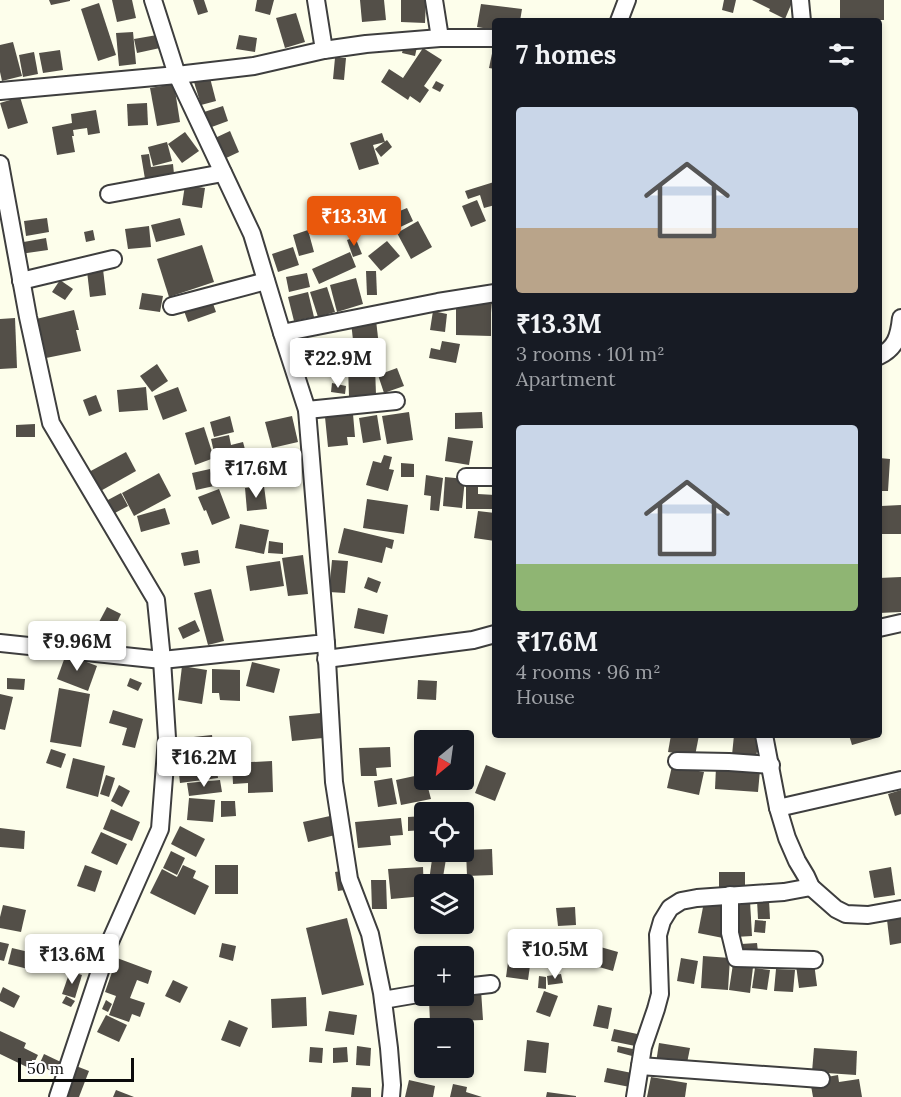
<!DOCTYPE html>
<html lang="en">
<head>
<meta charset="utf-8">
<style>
  :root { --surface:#171b24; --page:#242831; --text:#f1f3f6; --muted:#9ea1a6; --accent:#ea580c }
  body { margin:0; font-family:Lora,serif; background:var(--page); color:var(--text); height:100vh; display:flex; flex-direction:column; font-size:22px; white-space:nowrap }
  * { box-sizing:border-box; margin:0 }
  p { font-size:20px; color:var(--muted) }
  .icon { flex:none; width:33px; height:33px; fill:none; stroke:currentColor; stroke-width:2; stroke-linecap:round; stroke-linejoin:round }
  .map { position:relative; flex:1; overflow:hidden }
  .details { position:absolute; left:492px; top:18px; width:390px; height:720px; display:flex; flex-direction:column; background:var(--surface); border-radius:6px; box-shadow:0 3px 9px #0003 }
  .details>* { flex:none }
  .needle { width:39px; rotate:209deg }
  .buttons { position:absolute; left:414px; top:730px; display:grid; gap:12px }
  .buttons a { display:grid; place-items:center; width:60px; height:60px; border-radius:6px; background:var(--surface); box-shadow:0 3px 9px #0003; font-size:30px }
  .scale { position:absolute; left:18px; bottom:15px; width:116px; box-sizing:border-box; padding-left:6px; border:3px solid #0b0b0b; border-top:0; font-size:16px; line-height:21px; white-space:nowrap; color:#0b0b0b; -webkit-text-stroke:4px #fff; paint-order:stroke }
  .price { position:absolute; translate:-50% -51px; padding:0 14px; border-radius:6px; background:#fff; color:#222; font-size:20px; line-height:39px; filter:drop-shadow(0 2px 3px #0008) }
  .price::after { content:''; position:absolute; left:50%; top:36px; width:18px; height:14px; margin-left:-9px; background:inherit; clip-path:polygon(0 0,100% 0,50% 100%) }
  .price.current { background:var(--accent); color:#fff }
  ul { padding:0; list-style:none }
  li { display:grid; align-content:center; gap:12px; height:318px; padding:0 24px }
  li span { display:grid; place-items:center; height:186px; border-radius:6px; color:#555 }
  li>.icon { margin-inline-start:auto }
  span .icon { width:108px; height:108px; fill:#fffc; stroke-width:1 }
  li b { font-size:26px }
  h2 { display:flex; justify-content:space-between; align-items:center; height:72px; padding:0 24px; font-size:26px }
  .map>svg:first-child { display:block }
</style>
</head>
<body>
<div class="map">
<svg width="901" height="1097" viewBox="0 0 901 1097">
  <rect width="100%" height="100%" fill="#fdfeeb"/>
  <g fill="#534f48">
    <path d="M49 0H70V1L51 5Z"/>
    <path d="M112 0H132L136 18 117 22Z"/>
    <path d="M193 0H204L208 12 198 15Z"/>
    <path d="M257 0H274L270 15 255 11Z"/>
    <path d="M360 0H384L386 20 362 22Z"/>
    <path d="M401 0H426L425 23 401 22Z"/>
    <path d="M724 0H736L733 13 722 10Z"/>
    <path d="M752 0H793L785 19 769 11 770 9Z"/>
    <rect x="840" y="0" width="44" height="20"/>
    <path d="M99 3 116 55 98 61 81 9Z"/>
    <path d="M481 4 522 9 520 21H495V30L477 27Z"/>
    <path d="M296 13 305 42 285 48 276 18Z"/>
    <path d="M133 32 136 64 119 66 116 33Z"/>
    <path d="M157 35 160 48 137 53 134 39Z"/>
    <path d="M239 35 257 38 255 52 236 49Z"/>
    <path d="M13 42 22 76 2 81 0 72V45Z"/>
    <path d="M494 44H495V69L489 68Z"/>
    <path d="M404 45 417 47 415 56 402 53Z"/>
    <path d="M423 48 442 60 424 86 429 90 420 103 410 96 408 100 381 82 389 69 403 78Z"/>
    <path d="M60 50 63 70 43 73 39 53Z"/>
    <path d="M34 52 38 74 23 77 19 55Z"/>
    <path d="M335 58H346L344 80 333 79Z"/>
    <path d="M210 78 216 101 201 105 194 82Z"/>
    <path d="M436 81 444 85 440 92 432 88Z"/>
    <path d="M174 84 180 122 157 126 150 88Z"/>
    <path d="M20 97 28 123 8 129 0 103Z"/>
    <path d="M147 103 148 125 128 126 127 104Z"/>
    <path d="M223 106 228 121 209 128 204 112Z"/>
    <path d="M96 110 100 133 88 135 87 128 73 130 74 136H72L75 152 57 155 52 127 72 123 71 114Z"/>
    <path d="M230 131 239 152 224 159 215 138Z"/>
    <path d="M185 132 199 151 182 163 168 144Z"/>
    <path d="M382 133 385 142 373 145 379 164 359 170 350 143Z"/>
    <path d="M387 140 392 147 381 157 375 149Z"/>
    <path d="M167 142 172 161 153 166 148 147Z"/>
    <path d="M149 154 151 167 173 164 174 174 145 179 141 155Z"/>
    <path d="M494 182 495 205 484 208 480 195 468 199 465 191Z"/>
    <path d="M185 185 205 188 202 208 182 205Z"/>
    <path d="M477 200 486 221 471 227 462 206Z"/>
    <path d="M386 207 390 215 407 208 413 221 392 231 388 223 379 227 373 214Z"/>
    <path d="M370 211 376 225 359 232 353 218Z"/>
    <path d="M47 218 49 232 26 236 24 221Z"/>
    <path d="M180 218 185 235 156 242 151 225Z"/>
    <path d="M418 221 432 247 411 259 397 233Z"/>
    <path d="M149 226 151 247 128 249 125 229Z"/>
    <path d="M93 230 95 240 86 242 84 232Z"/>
    <path d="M308 230 314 252 299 256 293 235Z"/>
    <path d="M355 237 362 254 353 257 347 240Z"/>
    <path d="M46 238 48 250 20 254 18 243Z"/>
    <path d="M387 241 400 256 381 271 368 256Z"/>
    <path d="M202 245 214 282 169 297 157 259Z"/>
    <path d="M293 247 299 265 278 272 272 254Z"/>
    <path d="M350 252 356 267 319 284 312 269Z"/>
    <path d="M103 269 106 295 90 297 87 271Z"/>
    <path d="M366 271H376L377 295H367Z"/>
    <path d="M307 273 310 287 289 292 286 277Z"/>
    <path d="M356 278 363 304 337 312 330 285Z"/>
    <path d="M60 280 73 289 65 300 52 292Z"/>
    <path d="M327 287 335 312 318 317 310 292Z"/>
    <path d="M308 292 314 317 294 321 288 297Z"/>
    <path d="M142 293 163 296 160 312 139 309Z"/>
    <path d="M211 298 216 312 188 322 183 308Z"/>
    <path d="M491 300H495V325H493Z"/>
    <path d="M456 304H491V336L456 335Z"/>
    <path d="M74 310 79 330H76L81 351 46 358 36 319Z"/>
    <path d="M433 311 447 314 445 332 430 330Z"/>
    <path d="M15 318 17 368 0 369V319Z"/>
    <path d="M376 320 380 355 355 358 351 322Z"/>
    <path d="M346 339 350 356 322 363 318 347Z"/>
    <path d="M442 341 460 344 456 363 429 358 431 348 440 350Z"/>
    <path d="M157 364 168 381 152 392 140 376Z"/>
    <path d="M375 366 376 395 349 396 348 367Z"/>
    <path d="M397 368 404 386 384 393 378 375Z"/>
    <path d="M332 383 346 386 345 394 331 392Z"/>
    <path d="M146 387 148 410 119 412 117 390Z"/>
    <path d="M178 387 187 411 163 420 154 396Z"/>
    <path d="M96 395 102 411 89 416 83 400Z"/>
    <path d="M409 412 413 440 387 444 382 416Z"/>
    <path d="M482 412 483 428 455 429V413Z"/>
    <path d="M353 414 355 437H347L348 445 328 447 325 417Z"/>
    <path d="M377 415 381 440 363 443 359 418Z"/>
    <path d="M230 416 234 432 214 437 210 422Z"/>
    <path d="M292 416 298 442 272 448 265 422Z"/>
    <path d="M35 424V437H16V425Z"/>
    <path d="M204 427 214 458 195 465 185 433Z"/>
    <path d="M229 435 231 445 243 442 246 453 216 461 211 439Z"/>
    <path d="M448 437 473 441 469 465 445 461Z"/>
    <path d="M126 452 136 471 97 493 87 473Z"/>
    <path d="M384 455 392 457 389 469 394 470 388 491 366 485 373 461 381 463Z"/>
    <path d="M879 458 890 459 888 491H879Z"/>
    <path d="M237 462 241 475 229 478 225 465Z"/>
    <path d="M401 463 414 464V477H401Z"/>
    <path d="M210 469 214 486 196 490 192 473Z"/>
    <path d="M159 473 171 496 134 516 122 493Z"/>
    <path d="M426 475 443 478 439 511 430 510 431 496 424 495Z"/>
    <path d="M445 477 465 479 462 508 443 506Z"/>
    <path d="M466 483H478V494L495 495V509H466Z"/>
    <path d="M264 486 267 509 247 511 245 488Z"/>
    <path d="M219 489 230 518 212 525 206 510 204 511 198 497Z"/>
    <path d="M121 493 128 506 113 514 106 501Z"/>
    <path d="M367 499 408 505 404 534 363 528Z"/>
    <path d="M901 505V534H881V506Z"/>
    <path d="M165 508 170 524 141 532 137 516Z"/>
    <path d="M478 511 495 513V541L474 538Z"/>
    <path d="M240 524 269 530 264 554 235 548Z"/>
    <path d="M344 528 394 540 392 549 386 547 382 563 338 553Z"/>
    <path d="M269 541 283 543V554L268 553Z"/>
    <path d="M198 550 200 563 184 566 181 553Z"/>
    <path d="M303 555 308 594 288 596 282 558Z"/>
    <path d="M332 560 348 561 345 593 329 592Z"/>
    <path d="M280 561 284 586 250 591 246 566Z"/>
    <path d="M368 577 381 582 377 593 364 588Z"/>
    <path d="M901 577V612L879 613V578Z"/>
    <path d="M211 589 224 641 208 645 194 593Z"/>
    <path d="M107 607 121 614 113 631 98 624Z"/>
    <path d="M358 608 388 615 384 634 354 628Z"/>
    <path d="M195 620 200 631 183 639 178 628Z"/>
    <path d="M66 654 97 666 88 691 57 679Z"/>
    <path d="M252 662 280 669 274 693 246 686Z"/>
    <path d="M182 666 207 670 202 704 178 700Z"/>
    <path d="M212 669 240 670V701L220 700 219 693H212Z"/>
    <path d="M7 678 25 679 24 690 7 689Z"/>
    <path d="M130 678 142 683 138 691 127 686Z"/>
    <path d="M418 680 437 681 436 700 417 699Z"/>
    <path d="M59 688 90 694 81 747 50 742Z"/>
    <path d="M0 694 13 697 5 730 0 729Z"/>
    <path d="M113 710 143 719 135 748 122 745 127 728 109 723Z"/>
    <path d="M321 713 323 738 292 741 289 716Z"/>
    <path d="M212 735 218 778 180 783 175 739Z"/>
    <path d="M671 735H699L695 756 668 752Z"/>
    <path d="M734 735H744V736L759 738 756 758 732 755Z"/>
    <path d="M849 735H875L876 738 852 745Z"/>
    <path d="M390 747 391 767 376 768 377 776H361L359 748Z"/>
    <path d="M51 749 66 754 61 768 46 763Z"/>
    <path d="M73 758 105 766 98 797 66 788Z"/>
    <path d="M272 761 273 792 248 793V783L233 784 232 763Z"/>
    <path d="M486 765 506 773 495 801 475 793Z"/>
    <path d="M672 766 704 772 699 795 667 788Z"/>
    <path d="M716 767 760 770 758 792 715 789Z"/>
    <path d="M424 774V780H426L431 799 401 805 396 780Z"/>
    <path d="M106 775 115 778 109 797 100 794Z"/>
    <path d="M392 778 397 804 378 807 374 781Z"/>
    <path d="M220 780 222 792 189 796 187 783Z"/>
    <path d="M119 785 130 791 122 807 111 801Z"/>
    <path d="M901 790V814L895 816 888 794Z"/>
    <path d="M189 798 215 800 213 822 187 820Z"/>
    <path d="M221 801H235L236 816 221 817Z"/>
    <path d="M111 809 140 822 132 841 103 829Z"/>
    <path d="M330 816 335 835 308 842 303 822Z"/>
    <path d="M424 816V830L408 831V817Z"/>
    <path d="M401 818 403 835 390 836 391 845 358 848 355 822Z"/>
    <path d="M180 826 205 839 196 857 171 844Z"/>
    <path d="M0 828 25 831 24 849 0 847Z"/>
    <path d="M101 832 127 844 117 865 91 853Z"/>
    <path d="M492 849 493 875 467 876 466 850Z"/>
    <path d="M171 851 185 858 177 875 163 868Z"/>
    <path d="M433 852 447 853 442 883 429 881Z"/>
    <path d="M85 865 102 871 95 892 77 886Z"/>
    <path d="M183 865 196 871 193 878 209 886 195 915 150 893 162 869 177 877Z"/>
    <rect x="215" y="865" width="23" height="29"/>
    <path d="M423 867 424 896 391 899 388 869Z"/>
    <path d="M891 867 895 895 874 898 869 871Z"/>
    <path d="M347 870 350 889 338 891 335 872Z"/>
    <path d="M719 872H745V889L719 888Z"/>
    <path d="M371 880H386L387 909H372Z"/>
    <path d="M757 900H769L770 919H758Z"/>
    <path d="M750 901 752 936 735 937 733 902Z"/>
    <path d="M704 902 729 907 723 938 698 933Z"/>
    <path d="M3 905 26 910 21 932 0 928V917Z"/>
    <path d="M575 907 576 925 558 926 556 908Z"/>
    <path d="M347 918 364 985 322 995 306 928Z"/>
    <path d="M901 918V943L890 945 887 920Z"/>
    <path d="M755 920 766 921 765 933 754 932Z"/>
    <path d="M0 942 9 944 4 961 0 960Z"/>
    <path d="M583 942 618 952 613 971 578 961Z"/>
    <path d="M222 943 236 946 233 961 219 957Z"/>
    <path d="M757 943 758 952 742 953 741 944Z"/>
    <path d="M12 948 33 953 28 969 8 964Z"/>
    <path d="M509 955 531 958 528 980 506 977Z"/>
    <path d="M703 956 730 958 728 990 701 988Z"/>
    <path d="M117 958 152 971 148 984 137 980 130 998 145 1003 140 1017 132 1014 129 1022 109 1015 116 996 105 992Z"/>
    <path d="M681 958 698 961 694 984 677 981Z"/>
    <path d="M814 963 817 986 799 988 796 965Z"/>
    <path d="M733 964 753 967 750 993 729 990Z"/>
    <path d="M755 968 770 970 767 990 752 988Z"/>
    <path d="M776 969 795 970 793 992 774 991Z"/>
    <path d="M70 971 82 975 75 998 62 994Z"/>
    <path d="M561 974 563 983 548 985 547 976Z"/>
    <path d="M539 976 546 977V989L538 988Z"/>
    <path d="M173 980 188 987 180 1003 165 996Z"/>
    <path d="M3 987 20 996 14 1008 0 1001V994Z"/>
    <path d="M481 990 483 1020 430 1022 429 1000 455 999V996H464V991Z"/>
    <path d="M544 991 558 996 550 1017 536 1012Z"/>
    <path d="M66 996 75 1001 71 1007 62 1003Z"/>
    <path d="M306 997 307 1026 272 1028 271 999Z"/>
    <path d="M106 1000 112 1004 108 1012 102 1009Z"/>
    <path d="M598 1005 612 1008 608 1029 593 1026Z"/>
    <path d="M329 1011 357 1015 354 1035 325 1031Z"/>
    <path d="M106 1015 127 1025 119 1042 97 1032Z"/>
    <path d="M229 1020 248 1028 240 1047 221 1040Z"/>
    <path d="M614 1029 642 1035 640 1047 611 1041Z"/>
    <path d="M0 1031 26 1043 24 1048 38 1055 31 1069 0 1054Z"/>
    <path d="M527 1040 549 1043 546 1073 524 1071Z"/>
    <path d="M659 1043 690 1048 686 1068 656 1063Z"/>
    <path d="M357 1046 371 1048 370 1066 356 1065Z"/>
    <path d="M618 1046 633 1049 632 1056 617 1052Z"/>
    <path d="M310 1047 323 1048 322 1063 309 1062Z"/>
    <path d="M347 1047 348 1062 333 1063V1048Z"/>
    <path d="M814 1048 857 1051 856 1075 812 1072Z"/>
    <path d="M44 1054 65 1064 59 1075 39 1065Z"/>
    <path d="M76 1066 89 1071 79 1097H64Z"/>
    <path d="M607 1068 632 1073 630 1087 604 1082Z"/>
    <path d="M838 1075 839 1082 859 1079 862 1097H813L810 1080Z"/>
    <path d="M651 1077 687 1083 685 1097H647Z"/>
    <path d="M409 1080 435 1086 433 1097H405Z"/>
    <path d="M453 1084 467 1087 466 1092 482 1097H450Z"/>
    <path d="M352 1087 371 1088V1097H351Z"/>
    <path d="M116 1090 134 1097H113Z"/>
    <path d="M547 1092 576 1096V1097H546Z"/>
  </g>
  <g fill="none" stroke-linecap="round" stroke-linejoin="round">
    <g stroke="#3e3e3e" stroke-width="20">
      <g id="minor">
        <path d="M316 0 324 50"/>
        <path d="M434 0 440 38"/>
        <path d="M800 0 802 21"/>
        <path d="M619 21 627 0"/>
        <path d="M0 91 177 75 254 66 324 50 366 44 440 38H495"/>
        <path d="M0 164 28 317 51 423 156 600 162 660 167 738 160 829 109 944 58 1097"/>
        <path d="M109 194 223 173"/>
        <path d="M21 281 113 259"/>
        <path d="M172 306 266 281"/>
        <path d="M282 333 438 302 495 293"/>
        <path d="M879 356C896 348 899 336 901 318"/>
        <path d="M307 410 396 401"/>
        <path d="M466 477H495"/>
        <path d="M879 628 901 623"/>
        <path d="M0 643 162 660 326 643 307 410 282 333 252 234 177 75 153 0"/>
        <path d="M326 643 334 782 349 879 370 934 382 993 389 1048 392 1085 391 1097"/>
        <path d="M326 659 473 640 495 634"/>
        <path d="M764 735 778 808 787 838 797 861 806 876 811 887 836 909 846 914 868 915 901 909"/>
        <path d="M677 761 729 762 771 765"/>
        <path d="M778 808 901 780"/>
        <path d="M730 895V933L736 958 814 960"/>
        <path d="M464 987 491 984"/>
        <path d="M383 1000 424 993"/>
        <path d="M640 1066 821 1079"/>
        <path d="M635 1097 643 1047 656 1009 660 994 658 935 662 921 670 908 681 901 697 898 784 892 811 887"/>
      </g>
    </g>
    <use href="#minor" stroke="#fff" stroke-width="16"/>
  </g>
</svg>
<div class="buttons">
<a><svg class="needle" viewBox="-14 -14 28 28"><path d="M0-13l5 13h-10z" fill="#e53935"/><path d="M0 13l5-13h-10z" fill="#9ea1a6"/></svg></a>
<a><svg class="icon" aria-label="locate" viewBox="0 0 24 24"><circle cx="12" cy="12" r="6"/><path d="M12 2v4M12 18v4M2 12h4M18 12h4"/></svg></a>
<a><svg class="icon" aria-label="layers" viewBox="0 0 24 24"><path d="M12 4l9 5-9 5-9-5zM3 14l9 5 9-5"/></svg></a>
<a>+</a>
<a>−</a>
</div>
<div class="scale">50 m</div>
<b class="price current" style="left:354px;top:247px">₹13.3M</b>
<b class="price" style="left:338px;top:389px">₹22.9M</b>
<b class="price" style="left:256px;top:499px">₹17.6M</b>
<b class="price" style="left:77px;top:672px">₹9.96M</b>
<b class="price" style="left:204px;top:788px">₹16.2M</b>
<b class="price" style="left:555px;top:980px">₹10.5M</b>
<b class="price" style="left:72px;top:985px">₹13.6M</b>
<section class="details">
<h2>7 homes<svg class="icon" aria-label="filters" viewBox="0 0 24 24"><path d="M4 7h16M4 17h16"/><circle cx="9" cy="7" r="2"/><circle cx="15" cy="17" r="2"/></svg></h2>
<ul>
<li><span style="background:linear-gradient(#c9d6e8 65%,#b9a48a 0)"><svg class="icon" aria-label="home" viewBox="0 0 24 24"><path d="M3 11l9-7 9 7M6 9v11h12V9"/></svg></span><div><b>₹13.3M</b><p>3 rooms · 101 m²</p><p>Apartment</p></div></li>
<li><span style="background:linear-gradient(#c9d6e8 75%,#8fb573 0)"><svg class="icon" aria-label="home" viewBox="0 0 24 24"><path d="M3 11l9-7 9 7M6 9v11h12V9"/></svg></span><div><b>₹17.6M</b><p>4 rooms · 96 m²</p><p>House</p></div></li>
</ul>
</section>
</div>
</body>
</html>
